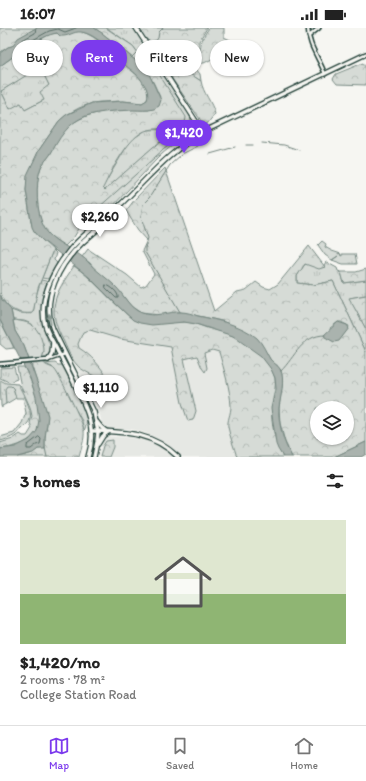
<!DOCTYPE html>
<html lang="en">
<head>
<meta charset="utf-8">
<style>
  :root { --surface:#fff; --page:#f2f2f2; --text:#222; --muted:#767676; --line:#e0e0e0; --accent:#7c3aed }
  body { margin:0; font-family:Itim,sans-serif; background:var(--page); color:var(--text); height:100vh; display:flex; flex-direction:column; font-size:15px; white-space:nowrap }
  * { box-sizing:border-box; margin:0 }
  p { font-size:13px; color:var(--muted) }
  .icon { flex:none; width:22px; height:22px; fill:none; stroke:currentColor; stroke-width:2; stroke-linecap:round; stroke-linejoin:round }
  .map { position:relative; height:429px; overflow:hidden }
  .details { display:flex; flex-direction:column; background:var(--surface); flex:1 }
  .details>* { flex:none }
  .guide { position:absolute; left:12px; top:12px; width:342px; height:36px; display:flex; gap:8px }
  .tools { position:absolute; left:310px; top:373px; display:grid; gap:8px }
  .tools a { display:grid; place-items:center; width:44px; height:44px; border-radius:50%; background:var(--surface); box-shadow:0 1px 3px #0004; font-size:20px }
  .price { position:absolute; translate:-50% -34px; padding:0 9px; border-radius:14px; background:#fff; color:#222; font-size:13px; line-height:26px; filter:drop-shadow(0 1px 2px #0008) }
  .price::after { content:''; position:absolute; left:50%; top:24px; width:12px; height:9px; margin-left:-6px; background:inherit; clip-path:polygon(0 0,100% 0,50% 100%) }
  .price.selected { background:var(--accent); color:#fff }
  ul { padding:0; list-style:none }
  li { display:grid; align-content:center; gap:8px; height:212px; padding:0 20px }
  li+li { border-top:1px solid var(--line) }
  li span { display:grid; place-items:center; height:124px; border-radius:0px; color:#555 }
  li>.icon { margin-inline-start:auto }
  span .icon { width:72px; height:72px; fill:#fffc; stroke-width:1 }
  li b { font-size:17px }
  h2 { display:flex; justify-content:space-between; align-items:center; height:48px; padding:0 20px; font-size:17px }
  .pill { padding:0 14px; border-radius:18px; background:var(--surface); box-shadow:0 1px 3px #0004; font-size:14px; line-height:36px }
  .pill.selected { background:var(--accent); color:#fff }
  .status { display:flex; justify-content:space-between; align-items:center; height:28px; padding:0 20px; background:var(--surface); direction:ltr }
  .status svg { height:11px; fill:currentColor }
  .tabs { display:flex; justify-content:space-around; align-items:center; height:56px; border-top:1px solid var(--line); background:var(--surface); font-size:11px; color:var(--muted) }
  .tabs a { display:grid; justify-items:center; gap:2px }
  .tabs .selected { color:var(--accent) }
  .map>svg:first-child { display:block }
</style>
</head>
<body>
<div class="status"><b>16:07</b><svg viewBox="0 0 49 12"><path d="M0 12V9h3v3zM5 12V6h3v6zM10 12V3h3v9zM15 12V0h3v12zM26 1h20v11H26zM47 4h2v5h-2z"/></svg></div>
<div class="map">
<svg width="366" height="429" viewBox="0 0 366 429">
  <defs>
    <pattern id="grass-tufts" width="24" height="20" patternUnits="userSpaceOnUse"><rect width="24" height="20" fill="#d6dbd6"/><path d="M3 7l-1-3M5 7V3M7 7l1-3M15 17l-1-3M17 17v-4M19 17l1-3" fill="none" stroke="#b7bdb8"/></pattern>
    <pattern id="forest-crowns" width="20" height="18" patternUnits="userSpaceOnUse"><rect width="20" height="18" fill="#d6dbd6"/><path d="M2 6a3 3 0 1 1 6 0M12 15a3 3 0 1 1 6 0" fill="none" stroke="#b7bdb8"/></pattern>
  </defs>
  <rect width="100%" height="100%" fill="#f6f6f2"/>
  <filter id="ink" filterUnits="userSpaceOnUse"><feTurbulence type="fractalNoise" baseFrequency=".025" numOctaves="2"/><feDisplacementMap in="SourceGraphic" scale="8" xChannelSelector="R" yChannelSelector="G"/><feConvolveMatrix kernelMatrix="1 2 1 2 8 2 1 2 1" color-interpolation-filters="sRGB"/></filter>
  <g filter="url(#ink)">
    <g fill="#e6e8e4">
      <path d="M74 239 133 292 267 335 271 341 281 426 283 429H182L167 416 145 405 131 401H107L103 399 98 380 57 302 53 290V275L56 265 62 254Z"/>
      <path d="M104 408 141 410 164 420 175 429H99L102 411Z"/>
    </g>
    <g fill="url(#grass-tufts)" stroke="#7a8c85">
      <path d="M107 0H134L188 84 191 91 187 98 185 96 157 43 144 33 141 30 144 27V25L142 24 139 26 133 18Z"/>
      <path d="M143 8C158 18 175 28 192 32L194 41H196L200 46 201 53 173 35 159 31V32Z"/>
      <path d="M40 38 49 57 44 72 25 82 10 81 1 63Z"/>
      <path d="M196 98V102C182 111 167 120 156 132 134 155 114 178 91 200L87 198 84 193 92 179 97 180 164 121 181 109V104C162 104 122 151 105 162L102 160 130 113 146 102 178 101 180 103 191 101Z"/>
      <path d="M322 213 326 216 325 219 332 223 341 226 340 227 342 228V226H355L357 236H343L332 232 338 228 332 232 325 227 318 217Z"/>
      <path d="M53 222 56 225 54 232 57 235 48 251 42 250Z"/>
      <path d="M326 234 337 240 338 243 341 244 344 255 366 252V267L350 270 366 301V324L333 253 313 257 297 255V248L305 236 325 239 324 237Z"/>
      <path d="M41 252 46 253 47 254C38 278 41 300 52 321L49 328 42 329 44 325 32 296 24 293 13 292 11 282 19 285H33L36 268Z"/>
      <path d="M49 262 51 263C43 285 50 301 61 321L60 323 59 322C48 301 41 286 49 262Z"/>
      <path d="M55 335 58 337H63L86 386 87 395 84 403 82 393 52 339 45 336Z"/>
      <path d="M14 339 17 351 9 354 0 350V340Z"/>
      <path d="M0 352 6 355 18 356C22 365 33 381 30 391 29 395 25 398 22 401 15 408 9 411 0 413V409L14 405 22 395 26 385 23 370H16L13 360 11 358 6 376 2 378V380L1 378Z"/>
    </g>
    <g fill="url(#forest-crowns)" stroke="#7a8c85" fill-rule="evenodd">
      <path d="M0 0H36L19 10 12 18 8 19 0 25Z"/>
      <path d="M94 0H106L133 18 144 33 157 43 186 89 185 96 187 98C174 103 161 99 148 102 129 106 111 144 103 160L105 162 153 119 178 104H181L182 106 181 109 164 121 97 181 92 179 74 209 65 218C58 213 48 208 44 200 36 185 34 153 42 137 44 134 47 131 49 128 57 114 64 98 80 91 98 81 129 81 149 82L160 69C157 63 155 57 152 52 143 36 110 10 94 0Z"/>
      <path d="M139 0H207L199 13V27L193 29 192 32C181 29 151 17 143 8 141 6 140 2 139 0Z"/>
      <path d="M209 0H224V9L232 13V17C226 22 219 21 215 24L216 29 204 35H201C199 20 200 12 209 0Z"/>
      <path d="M80 3C99 9 111 24 125 37 135 46 152 57 147 72L142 75 123 73 100 74 92 75 79 80 66 87 59 93 39 122 29 144 26 162 31 194 34 203 42 212 53 222 38 260 33 285C17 287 5 280 0 265V38L23 22 50 6ZM40 39 49 57 40 64 44 72 25 82 21 75 10 81 1 63Z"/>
      <path d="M159 30 173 35 201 53C203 65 212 74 215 86L207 96 202 94 159 32Z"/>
      <path d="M363 35 366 41V57L337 56 333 51 336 46Z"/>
      <path d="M165 140 214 283 237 264 246 262 256 254 263 259 270 261 278 256 309 218 325 239 319 241 305 236 297 248V255L313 257 333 253 366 324V414L334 429H292L285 414 280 395 279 380 282 358 281 342 270 331 257 311 247 304 222 293 180 284 160 287 141 285 131 278 114 257 96 243 90 235 82 229 88 221 127 247 141 259 146 257 154 246 142 223 147 212 138 202 126 183 135 171ZM338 294H341L349 298 347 302 339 312 330 300ZM317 380H347V410H317Z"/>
      <path d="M74 238C92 250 105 267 121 281 125 285 130 290 135 292 151 299 166 294 183 294 191 294 199 297 207 300 215 302 225 304 233 308 246 313 260 325 268 336 281 355 273 360 272 380 270 392 276 419 283 429H237C234 419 230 409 228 399 227 392 231 386 231 378 230 360 224 342 219 324L212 322 204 325 207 340 205 344 202 340 197 328 184 331 196 383 193 392 188 393 182 375 171 319 120 311 90 302 83 304 78 316 79 320C92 328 99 337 108 350L104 353C97 349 87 345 80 340 72 333 68 323 64 314 46 281 54 267 74 238Z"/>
      <path d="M366 241V252L344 255 341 244H356Z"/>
      <path d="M366 267V301L349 270Z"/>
      <path d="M0 292 14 320 6 321 0 316Z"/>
      <path d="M13 292C28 294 35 295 41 310 42 314 44 318 44 322 44 327 41 328 43 334 46 339 52 338 55 342 60 348 83 395 84 402 85 411 81 421 79 429H17L30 426 38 421 45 420V407L47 396 46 384 33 342 24 318 15 303Z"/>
      <path d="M17 339H24C32 353 48 393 34 407 25 417 13 419 0 421V415L13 411 20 406 23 408H27L32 400 30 395 32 388 30 379 21 359Z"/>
      <path d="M7 358H11L13 360 16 370 6 376 5 361Z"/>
      <path d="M113 412V419L109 429H100L103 418 106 413Z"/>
    </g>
    <g fill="#aab3ae" stroke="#72847d">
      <path d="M36 0H94L102 5 141 37 149 46 161 72 159 78 154 81C147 83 140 82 133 82 117 83 101 83 86 88 67 95 59 111 50 127 47 131 43 135 41 139 35 155 36 186 45 201 55 217 79 222 90 236 98 244 107 250 115 258 124 266 129 281 142 285 155 290 168 283 181 284 186 284 193 286 198 288 218 292 242 297 257 310 263 316 266 324 270 331 273 335 278 337 280 341 286 351 280 370 279 380 278 396 284 416 292 429H283L278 421 276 416 271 380 276 361 275 350 271 341 261 328 233 308 196 296 184 294 152 297 140 295 133 292 116 276 89 249 42 212 34 203 32 199 26 162 27 147 39 122 59 93 66 87 92 75 123 73 142 75 147 72C149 66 147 60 143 55 139 47 132 43 125 37 113 26 97 6 81 4 73 3 69 9 60 8L57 5C41 7 14 28 0 38V25L8 19 12 18 18 10Z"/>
      <path d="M0 265 2 272 11 282 15 303 24 318 42 368 48 388 45 410V421H38L33 425 17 429H0V421L15 419 29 412 37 403 39 392 36 369 30 350 0 292Z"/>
      <path d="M338 294 347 297 349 300 339 313 334 314 325 309 324 307Z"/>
      <path d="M366 414V426L361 429H334Z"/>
    </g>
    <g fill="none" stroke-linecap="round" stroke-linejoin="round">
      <g stroke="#576c65" stroke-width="1">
        <path d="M36 0 35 5 22 12V17H24L49 3 58 1 65 4 76 0"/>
        <path d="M106 257C111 258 119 265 118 270H116L106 260Z"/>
        <path d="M39 409 41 411 40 416 36 417 31 421H27V418Z"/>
      </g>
      <g stroke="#72847d" stroke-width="1">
        <path d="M152 18 158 10 159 4 163 0"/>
        <path d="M131 30 136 25 140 28H144"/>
        <path d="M262 115 284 117 299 122"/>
        <path d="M246 117H253"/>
        <path d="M210 126 235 119"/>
        <path d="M180 284 145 224V220L148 210 141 189 143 176 149 170 170 137 182 126 198 118"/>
        <path d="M281 343C295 329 302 307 325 307"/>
        <path d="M45 420 47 429"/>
      </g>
      <g stroke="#1f3d34" stroke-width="5.5">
        <g id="minor">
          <path d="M308 0C308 17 319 30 325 46"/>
          <path d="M309 8 319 0"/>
          <path d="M0 336 48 332 65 326"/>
        </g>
      </g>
      <g stroke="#1f3d34" stroke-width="6">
        <g id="tertiary">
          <path d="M136 0 203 104"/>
          <path d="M92 403C125 404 152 404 178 429"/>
        </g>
      </g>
      <g stroke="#1f3d34" stroke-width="6">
        <g id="secondary">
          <path d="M193 110 197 101V95"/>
          <path d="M48 332 52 325 53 315"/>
          <path d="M97 394 101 399 107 404"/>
          <path d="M98 416 103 408 108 404"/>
          <path d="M88 429C97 402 87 381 75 357 70 346 64 335 58 324 54 315 48 307 45 297 38 272 53 243 68 224 82 206 103 193 120 177 149 149 170 122 207 102L366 26"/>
          <path d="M94 429 97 414 98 404 94 384 53 301C41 270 60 236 82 215 94 204 109 194 118 180"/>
        </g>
      </g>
      <use href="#minor" stroke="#f6f6f2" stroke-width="2.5"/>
      <use href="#tertiary" stroke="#f6f6f2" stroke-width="3.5"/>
      <use href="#secondary" stroke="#f6f6f2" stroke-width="3.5"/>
    </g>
    <defs><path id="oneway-solid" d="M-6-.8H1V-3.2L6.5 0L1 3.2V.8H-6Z"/></defs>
    <use fill="#8a9a93" href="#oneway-solid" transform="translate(50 291) rotate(-100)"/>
  </g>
</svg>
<div class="tools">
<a><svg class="icon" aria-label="layers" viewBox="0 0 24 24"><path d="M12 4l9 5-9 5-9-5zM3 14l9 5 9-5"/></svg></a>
</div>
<b class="price selected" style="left:184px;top:126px">$1,420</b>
<b class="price" style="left:100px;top:210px">$2,260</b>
<b class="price" style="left:101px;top:381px">$1,110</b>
<div class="guide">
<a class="pill">Buy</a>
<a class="pill selected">Rent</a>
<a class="pill">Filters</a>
<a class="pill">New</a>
</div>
</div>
<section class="details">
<h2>3 homes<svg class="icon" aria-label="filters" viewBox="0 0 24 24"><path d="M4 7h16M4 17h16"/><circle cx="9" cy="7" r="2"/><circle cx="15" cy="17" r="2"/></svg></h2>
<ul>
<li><span style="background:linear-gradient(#dfe7d0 60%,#8fb573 0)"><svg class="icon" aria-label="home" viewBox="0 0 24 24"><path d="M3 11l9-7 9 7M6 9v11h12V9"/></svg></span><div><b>$1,420/mo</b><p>2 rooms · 78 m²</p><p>College Station Road</p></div></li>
</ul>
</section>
<nav class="tabs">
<a class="selected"><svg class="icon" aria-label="map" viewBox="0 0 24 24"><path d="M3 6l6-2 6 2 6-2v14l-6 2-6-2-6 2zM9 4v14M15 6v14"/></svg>Map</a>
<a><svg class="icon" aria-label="saved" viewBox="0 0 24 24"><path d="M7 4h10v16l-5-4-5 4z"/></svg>Saved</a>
<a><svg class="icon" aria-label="home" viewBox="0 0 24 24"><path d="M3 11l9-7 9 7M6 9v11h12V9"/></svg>Home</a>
</nav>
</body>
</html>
